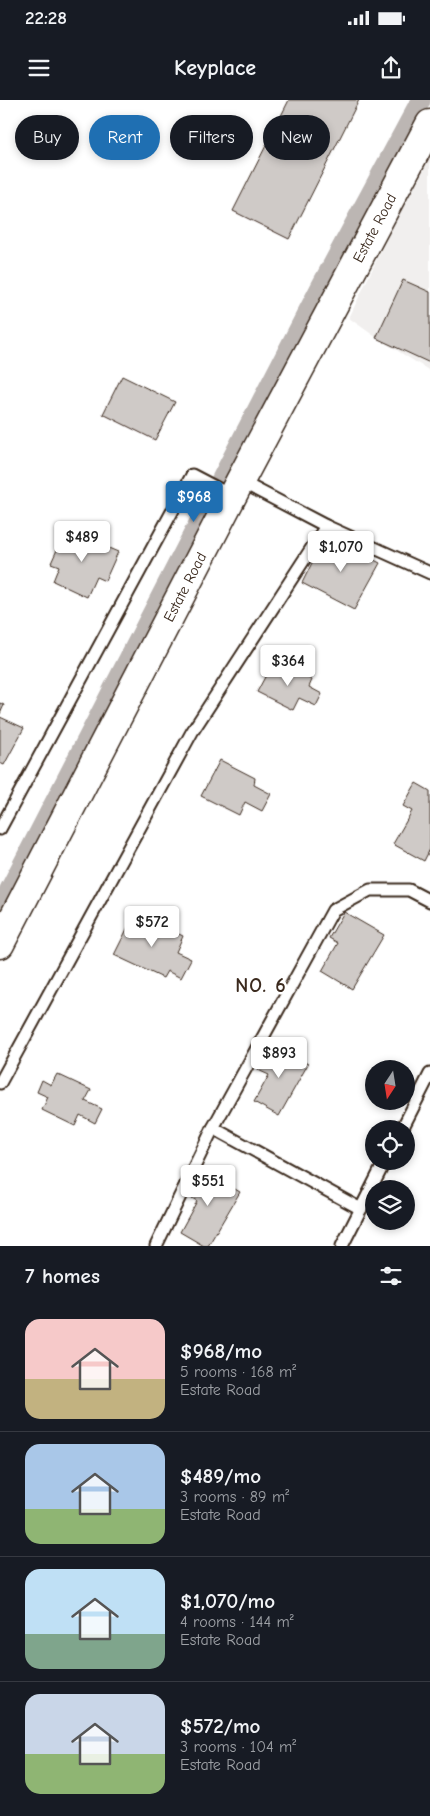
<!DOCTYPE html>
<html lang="en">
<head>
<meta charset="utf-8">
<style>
  :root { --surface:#171b24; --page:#242831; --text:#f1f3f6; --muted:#9ea1a6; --line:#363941; --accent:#1f6fb2 }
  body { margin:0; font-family:"Comic Neue",sans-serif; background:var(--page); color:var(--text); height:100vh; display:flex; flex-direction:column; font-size:19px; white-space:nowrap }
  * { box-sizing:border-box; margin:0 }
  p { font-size:16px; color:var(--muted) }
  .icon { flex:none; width:28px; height:28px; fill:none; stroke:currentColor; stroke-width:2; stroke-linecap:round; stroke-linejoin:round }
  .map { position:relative; height:1146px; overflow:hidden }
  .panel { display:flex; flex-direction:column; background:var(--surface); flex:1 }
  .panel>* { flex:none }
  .top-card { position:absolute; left:15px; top:15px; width:400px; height:45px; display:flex; gap:10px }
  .needle { width:32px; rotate:192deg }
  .controls { position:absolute; left:365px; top:960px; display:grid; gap:10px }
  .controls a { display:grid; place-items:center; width:50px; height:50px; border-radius:50%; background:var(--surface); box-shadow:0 2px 8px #0003; font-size:25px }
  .price { position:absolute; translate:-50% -42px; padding:0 11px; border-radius:5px; background:#fff; color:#222; font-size:16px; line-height:32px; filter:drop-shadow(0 1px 2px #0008) }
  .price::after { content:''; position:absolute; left:50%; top:30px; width:15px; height:11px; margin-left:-8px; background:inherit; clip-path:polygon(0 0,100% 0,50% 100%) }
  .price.active { background:var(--accent); color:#fff }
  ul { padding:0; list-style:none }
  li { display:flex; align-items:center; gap:15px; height:125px; padding:0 25px }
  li+li { border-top:1px solid var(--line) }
  li span { display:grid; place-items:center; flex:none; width:140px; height:100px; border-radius:15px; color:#555 }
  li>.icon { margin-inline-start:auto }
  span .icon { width:60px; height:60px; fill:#fffc; stroke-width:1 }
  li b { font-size:21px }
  h2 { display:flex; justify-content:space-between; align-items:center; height:60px; padding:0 25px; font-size:21px }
  .tag { padding:0 18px; border-radius:22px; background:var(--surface); box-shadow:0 2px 8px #0003; font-size:18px; line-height:45px }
  .tag.active { background:var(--accent); color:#fff }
  .status { display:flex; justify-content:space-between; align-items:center; height:35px; padding:0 25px; background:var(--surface); direction:ltr }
  .status svg { height:14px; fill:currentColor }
  header { display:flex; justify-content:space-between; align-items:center; height:65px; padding:0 25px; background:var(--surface); font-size:22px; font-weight:700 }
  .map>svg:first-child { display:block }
</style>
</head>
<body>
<div class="status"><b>22:28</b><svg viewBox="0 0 49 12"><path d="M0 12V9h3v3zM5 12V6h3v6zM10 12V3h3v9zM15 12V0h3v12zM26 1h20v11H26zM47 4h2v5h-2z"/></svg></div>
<header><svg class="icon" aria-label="menu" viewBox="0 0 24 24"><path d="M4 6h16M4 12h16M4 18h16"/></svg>Keyplace<svg class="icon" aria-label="share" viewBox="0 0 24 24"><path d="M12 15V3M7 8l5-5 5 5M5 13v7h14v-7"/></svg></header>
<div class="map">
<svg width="430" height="1146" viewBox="0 0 430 1146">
  <rect width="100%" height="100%" fill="#fff"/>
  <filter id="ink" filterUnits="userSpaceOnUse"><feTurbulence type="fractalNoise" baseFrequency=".02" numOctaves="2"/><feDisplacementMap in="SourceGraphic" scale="10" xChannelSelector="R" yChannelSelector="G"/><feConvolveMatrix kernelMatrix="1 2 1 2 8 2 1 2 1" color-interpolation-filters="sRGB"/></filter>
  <g filter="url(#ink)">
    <path fill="#f1efee" d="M430 48V271L377 238 349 218Z"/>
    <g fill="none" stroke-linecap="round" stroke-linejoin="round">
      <path stroke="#bcb6b3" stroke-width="20" d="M0 808 321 186 421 0"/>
    </g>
    <g fill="#cfcac7" stroke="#3b2a1e">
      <path d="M289 0H359L289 139 233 111Z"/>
      <path d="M403 180 430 192V263L376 238Z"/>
      <path d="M122 276 175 302 155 340 103 314Z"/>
      <path d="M66 430 118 452 105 481 96 477 87 497 53 481 59 466 51 463Z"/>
      <path d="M326 435 380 463 354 510 302 483Z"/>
      <path d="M274 560 312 580 309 587 322 594 316 606 299 598 293 610 257 592Z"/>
      <path d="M0 603 4 605 0 614Z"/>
      <path d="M0 617 24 628 4 665 0 663Z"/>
      <path d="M220 660 255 678 254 685 271 694 262 711 245 702 239 715 201 696Z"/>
      <path d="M416 683 430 691V749L424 761 393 744 412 711 403 706Z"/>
      <path d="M344 812 384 835 352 889 322 871 338 843 329 838Z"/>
      <path d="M135 813 183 836 176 852 191 859 181 878 167 871 163 878 114 855Z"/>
      <path d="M273 945 308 964 279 1016 254 1002 269 975 258 970Z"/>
      <path d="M57 974 91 990 85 1001 102 1009 95 1023 80 1015 75 1026 42 1010 48 997 37 992 42 980 51 985Z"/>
      <path d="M199 1068 240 1092 208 1146H204L180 1132 197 1101 185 1094Z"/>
    </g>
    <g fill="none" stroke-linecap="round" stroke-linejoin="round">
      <g stroke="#3b2a1e" stroke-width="15">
        <g id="service">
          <path d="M240 381 326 426 430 473"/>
          <path d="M0 729 192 375 232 396"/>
          <path d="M0 983 192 632 326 426"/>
          <path d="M213 1028 361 1109"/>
          <path d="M402 1029 430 974"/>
          <path d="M156 1146 213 1028 333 810 370 790H409L430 801"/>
          <path d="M342 1146 385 1061"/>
        </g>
      </g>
      <g stroke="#3b2a1e" stroke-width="31">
        <g id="tertiary">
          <path id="s1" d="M0 844 240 381 430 24"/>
        </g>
      </g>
      <use href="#service" stroke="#fff" stroke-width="11"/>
      <use href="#tertiary" stroke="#fff" stroke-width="28"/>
    </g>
  </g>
  <g text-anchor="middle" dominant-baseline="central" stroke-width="5" stroke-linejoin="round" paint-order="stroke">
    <g font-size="15" fill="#3b2a1e" stroke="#fff">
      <text stroke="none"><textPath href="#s1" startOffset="808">Estate Road</textPath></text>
      <text stroke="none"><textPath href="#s1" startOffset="402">Estate Road</textPath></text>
    </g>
    <g font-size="20" font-weight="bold" letter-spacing="1" fill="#3b2a1e" stroke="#fff">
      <text x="261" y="885">NO. 6</text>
    </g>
  </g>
</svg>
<div class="controls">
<a><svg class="needle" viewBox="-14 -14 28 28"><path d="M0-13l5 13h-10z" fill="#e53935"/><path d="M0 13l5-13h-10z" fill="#9ea1a6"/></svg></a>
<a><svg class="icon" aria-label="locate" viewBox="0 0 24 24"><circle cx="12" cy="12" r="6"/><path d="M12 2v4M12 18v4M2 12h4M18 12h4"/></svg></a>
<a><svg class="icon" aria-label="layers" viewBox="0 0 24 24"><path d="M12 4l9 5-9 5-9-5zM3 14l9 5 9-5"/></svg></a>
</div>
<b class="price active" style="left:194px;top:423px">$968</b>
<b class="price" style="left:82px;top:463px">$489</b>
<b class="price" style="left:341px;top:473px">$1,070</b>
<b class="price" style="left:288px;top:587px">$364</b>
<b class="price" style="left:152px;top:848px">$572</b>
<b class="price" style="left:279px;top:979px">$893</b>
<b class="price" style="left:208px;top:1107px">$551</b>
<div class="top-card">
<a class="tag">Buy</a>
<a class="tag active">Rent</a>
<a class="tag">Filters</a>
<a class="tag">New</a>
</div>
</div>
<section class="panel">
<h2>7 homes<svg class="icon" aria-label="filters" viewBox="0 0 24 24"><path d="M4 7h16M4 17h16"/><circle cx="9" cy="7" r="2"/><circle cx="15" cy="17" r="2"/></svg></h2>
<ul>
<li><span style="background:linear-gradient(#f6c9c9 60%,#c2b280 0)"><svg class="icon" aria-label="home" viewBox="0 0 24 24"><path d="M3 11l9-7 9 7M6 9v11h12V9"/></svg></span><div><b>$968/mo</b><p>5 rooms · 168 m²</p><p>Estate Road</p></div></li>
<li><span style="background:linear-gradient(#a9c7e8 65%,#8fb573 0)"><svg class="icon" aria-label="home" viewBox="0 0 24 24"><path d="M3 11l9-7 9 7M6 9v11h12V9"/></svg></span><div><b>$489/mo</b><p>3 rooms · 89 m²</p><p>Estate Road</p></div></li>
<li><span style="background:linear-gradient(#bfe0f5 65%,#7fa58c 0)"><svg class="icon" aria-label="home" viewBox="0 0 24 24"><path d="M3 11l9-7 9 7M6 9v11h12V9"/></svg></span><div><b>$1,070/mo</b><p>4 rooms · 144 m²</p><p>Estate Road</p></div></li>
<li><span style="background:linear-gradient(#c9d6e8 60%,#8fb573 0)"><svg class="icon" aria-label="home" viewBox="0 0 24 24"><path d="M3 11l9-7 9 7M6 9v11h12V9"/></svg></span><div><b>$572/mo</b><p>3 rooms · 104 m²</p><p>Estate Road</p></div></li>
</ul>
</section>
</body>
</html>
